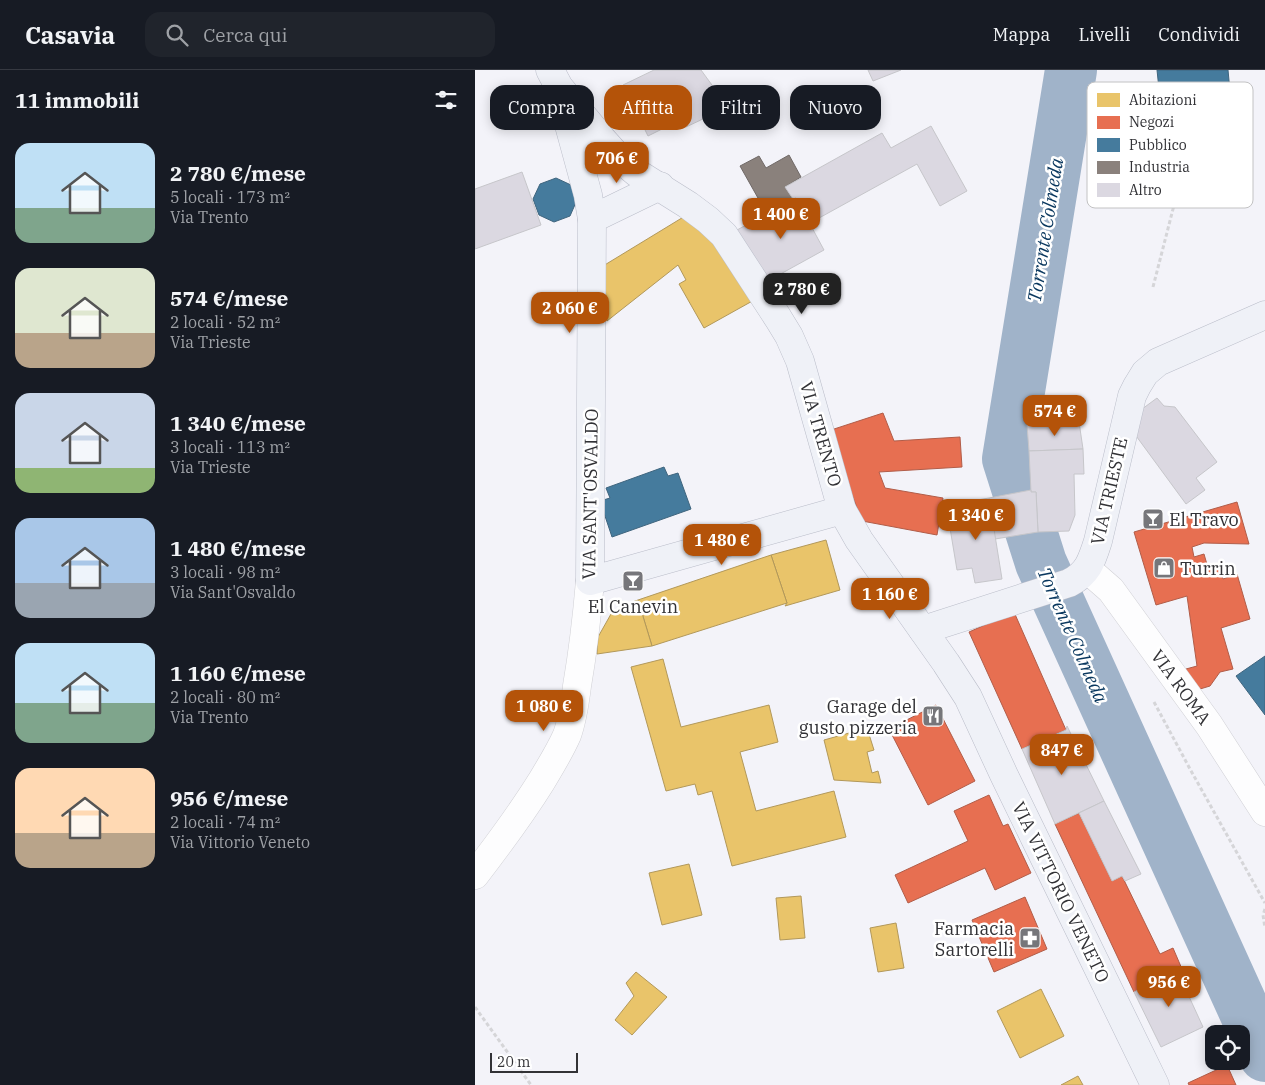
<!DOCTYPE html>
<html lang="it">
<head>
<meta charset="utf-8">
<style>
  :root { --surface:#171b24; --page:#20242c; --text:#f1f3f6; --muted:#9ea1a6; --line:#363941; --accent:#b45309 }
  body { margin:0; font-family:"IBM Plex Serif",serif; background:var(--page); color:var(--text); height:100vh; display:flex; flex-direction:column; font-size:19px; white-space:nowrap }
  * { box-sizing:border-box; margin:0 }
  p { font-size:16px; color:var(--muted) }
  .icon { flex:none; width:28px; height:28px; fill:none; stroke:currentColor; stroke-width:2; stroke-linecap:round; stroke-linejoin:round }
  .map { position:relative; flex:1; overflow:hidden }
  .panel { display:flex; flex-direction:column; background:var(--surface); width:475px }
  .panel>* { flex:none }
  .hud { position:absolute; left:15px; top:15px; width:475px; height:45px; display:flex; gap:10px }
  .fabs { position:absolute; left:730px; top:955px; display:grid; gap:10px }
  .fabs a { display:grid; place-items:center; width:45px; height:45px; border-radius:10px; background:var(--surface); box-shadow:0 2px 12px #0003; font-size:25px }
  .scale { position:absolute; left:15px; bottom:12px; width:88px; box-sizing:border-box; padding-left:5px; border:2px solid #323236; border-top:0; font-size:14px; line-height:18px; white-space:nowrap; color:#323236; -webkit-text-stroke:4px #fff; paint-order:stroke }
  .price { position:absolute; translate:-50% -42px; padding:0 11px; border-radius:10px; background:var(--accent); color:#fff; font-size:16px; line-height:32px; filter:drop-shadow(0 1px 2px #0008) }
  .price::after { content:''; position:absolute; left:50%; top:30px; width:15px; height:11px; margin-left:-8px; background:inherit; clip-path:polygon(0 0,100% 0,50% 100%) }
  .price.current { background:#222; color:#fff }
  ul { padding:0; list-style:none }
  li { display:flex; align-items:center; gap:15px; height:125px; padding:0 15px }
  li span { display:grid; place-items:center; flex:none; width:140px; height:100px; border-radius:15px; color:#555 }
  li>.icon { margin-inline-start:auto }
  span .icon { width:60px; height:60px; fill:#fffc; stroke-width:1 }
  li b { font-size:21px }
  h2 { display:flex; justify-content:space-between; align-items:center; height:60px; padding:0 15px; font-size:21px }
  .chip { padding:0 18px; border-radius:15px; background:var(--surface); box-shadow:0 2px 12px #0003; font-size:18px; line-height:45px }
  .chip.current { background:var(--accent); color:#fff }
  header { display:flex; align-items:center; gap:30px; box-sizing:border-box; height:70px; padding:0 25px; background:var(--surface); border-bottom:1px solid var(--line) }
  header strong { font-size:24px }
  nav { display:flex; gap:28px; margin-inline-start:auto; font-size:18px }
  .search { width:350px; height:45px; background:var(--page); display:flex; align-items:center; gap:12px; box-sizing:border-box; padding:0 18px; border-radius:15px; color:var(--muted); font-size:19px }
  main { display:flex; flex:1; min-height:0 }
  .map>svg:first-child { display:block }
</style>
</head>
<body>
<header>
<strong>Casavia</strong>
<div class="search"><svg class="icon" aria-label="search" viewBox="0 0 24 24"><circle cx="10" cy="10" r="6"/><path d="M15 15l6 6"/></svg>Cerca qui</div>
<nav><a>Mappa</a><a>Livelli</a><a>Condividi</a></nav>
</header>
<main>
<section class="panel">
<h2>11 immobili<svg class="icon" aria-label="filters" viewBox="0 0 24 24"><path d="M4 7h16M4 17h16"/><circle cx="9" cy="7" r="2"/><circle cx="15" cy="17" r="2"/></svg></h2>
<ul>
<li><span style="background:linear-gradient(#bfe0f5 65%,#7fa58c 0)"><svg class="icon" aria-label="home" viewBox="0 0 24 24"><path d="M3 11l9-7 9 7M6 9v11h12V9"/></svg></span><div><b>2 780 €/mese</b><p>5 locali · 173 m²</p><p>Via Trento</p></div></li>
<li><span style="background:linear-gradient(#dfe7d0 65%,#b9a48a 0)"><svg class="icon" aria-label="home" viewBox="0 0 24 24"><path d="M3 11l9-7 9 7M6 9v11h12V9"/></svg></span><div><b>574 €/mese</b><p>2 locali · 52 m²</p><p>Via Trieste</p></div></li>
<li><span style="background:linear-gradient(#c9d6e8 75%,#8fb573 0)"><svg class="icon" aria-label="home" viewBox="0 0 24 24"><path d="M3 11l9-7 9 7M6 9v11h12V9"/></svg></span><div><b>1 340 €/mese</b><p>3 locali · 113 m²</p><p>Via Trieste</p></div></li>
<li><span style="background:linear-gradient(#a9c7e8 65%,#9aa5b1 0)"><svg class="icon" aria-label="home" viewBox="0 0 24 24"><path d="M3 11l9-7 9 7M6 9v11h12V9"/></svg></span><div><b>1 480 €/mese</b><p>3 locali · 98 m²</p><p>Via Sant'Osvaldo</p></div></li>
<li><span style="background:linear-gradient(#bfe0f5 60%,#7fa58c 0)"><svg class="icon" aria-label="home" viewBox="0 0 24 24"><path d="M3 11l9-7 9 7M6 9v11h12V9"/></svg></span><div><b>1 160 €/mese</b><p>2 locali · 80 m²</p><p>Via Trento</p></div></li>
<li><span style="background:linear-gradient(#ffd9b3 65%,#b9a48a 0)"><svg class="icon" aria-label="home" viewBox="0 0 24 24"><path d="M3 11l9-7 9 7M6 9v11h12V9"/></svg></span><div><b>956 €/mese</b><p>2 locali · 74 m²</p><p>Via Vittorio Veneto</p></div></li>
</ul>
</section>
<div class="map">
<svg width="790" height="1015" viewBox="0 0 790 1015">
  <rect width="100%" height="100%" fill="#f3f3f9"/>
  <g fill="#e9c46a" stroke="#b2985a">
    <path d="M215 143 281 229 229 258 204 214 211 210 203 195 132 251 128 196Z"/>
    <path d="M351 470 365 520 310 536 312 533 296 485Z"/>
    <path d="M296 485 312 533 177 576 163 530Z"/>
    <path d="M163 530 177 576 122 584 123 567 136 544 148 535Z"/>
    <path d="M188 589 206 657 294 635 303 672 265 682 281 741 359 721 371 767 257 796 237 721 223 725 220 714 191 721 156 597Z"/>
    <path d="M392 658 399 680 392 682 397 703 403 701 406 713 359 710 349 670Z"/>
    <path d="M214 794 227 845 187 855 174 803Z"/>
    <path d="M326 826 330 868 305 870 301 828Z"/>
    <path d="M421 853 429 898 403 902 395 858Z"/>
    <path d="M161 902 192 927 157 965 140 950 159 926 151 913Z"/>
    <path d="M566 919 589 966 545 988 522 941Z"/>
    <path d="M603 1006 608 1015H586Z"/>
  </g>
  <g fill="#e76f51" stroke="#b15d49">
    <path d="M408 343 419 371 485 367 487 397 404 402 410 418 468 428 462 465 387 451 353 361Z"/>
    <path d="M762 432 774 474 729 473 717 477 719 487 729 484 733 498 744 495 748 509 762 504 775 549 746 558 758 599 745 602 735 616 725 619 716 616 711 599 722 596 712 526 681 535 659 462Z"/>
    <path d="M539 542 591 660 547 679 494 562Z"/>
    <path d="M461 635 500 711 453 735 414 659Z"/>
    <path d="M514 725 528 756 533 754 556 803 520 820 510 798 433 833 420 805 493 771 479 741Z"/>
    <path d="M604 743 637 811 647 806 685 884 698 878 707 899 659 922 580 754Z"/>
    <path d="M550 827 572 879 519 902 497 850Z"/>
    <path d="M752 995 761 1015H714L713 1013Z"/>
  </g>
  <g fill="#457b9d" stroke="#3f657e">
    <path d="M682 0H753L756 32 686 38Z"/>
    <path d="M81 108 96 115 102 130 95 146 79 152 64 145 58 129 65 114Z"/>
    <path d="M189 397 193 406 203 403 216 439 137 467 125 431 135 428 131 418Z"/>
    <path d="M790 586V645L761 606Z"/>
  </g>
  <path fill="#8a817c" stroke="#706967" d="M314 85 326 107 310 117 318 129 292 144 265 96 284 86 291 98Z"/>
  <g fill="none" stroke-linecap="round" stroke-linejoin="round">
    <path stroke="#a0b3c9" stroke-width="52" d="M596 0 533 389 566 493 790 986"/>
  </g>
  <g fill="#dbd8e1" stroke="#c6c6ca">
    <path d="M179 0H226L253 37 211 57 207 49 173 66 148 15Z"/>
    <path d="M393 0H426L398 11Z"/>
    <path d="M456 56 492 121 465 136 442 94 335 153 321 128 318 129 310 117 407 63 416 78Z"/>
    <path d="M47 102 66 155 0 179V119Z"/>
    <path d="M321 128 349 180 291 212 262 160Z"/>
    <path d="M682 328 689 336 700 337 742 392 721 408 730 420 711 434 656 359 659 345Z"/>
    <path d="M604 352 608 379 554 381 552 355Z"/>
    <path d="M608 379 609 404H599L600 445 594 461 563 462 561 422H556L554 381Z"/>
    <path d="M556 420V422H561L563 462 520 469 514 428Z"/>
    <path d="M514 428 527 509 500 513 497 498 482 500 473 446 487 443 485 433Z"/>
    <path d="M592 656 629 731 580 754 547 679 591 660Z"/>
    <path d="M629 731 666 804 650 811 647 806 637 811 604 743Z"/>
    <path d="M707 899 716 918 711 920 728 957 686 977 659 922Z"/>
  </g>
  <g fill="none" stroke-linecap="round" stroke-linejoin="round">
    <g stroke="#d0d0d5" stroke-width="29">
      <g id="minor">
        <path d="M612 499 636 520 734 655 790 742"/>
        <path d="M0 805C23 775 46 744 66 712 75 697 85 681 92 665 97 651 100 632 102 616 108 581 112 546 115 511"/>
      </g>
    </g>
    <g stroke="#babdc9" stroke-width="29">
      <g id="major">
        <path d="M75 0 84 17 126 68 144 88 162 103 213 135 233 150 249 165 303 248 314 266 325 291 367 440 384 470 471 593 493 627 529 705 680 1015"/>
        <path d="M86 26 113 125 117 149 115 511 367 440"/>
        <path d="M117 149 185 116"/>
        <path d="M448 560 594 513C613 504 617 490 623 471L657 326 662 316 670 303 683 292 790 245"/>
      </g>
    </g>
    <g stroke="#d5d5d8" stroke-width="3" stroke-dasharray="4 2.5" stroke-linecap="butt">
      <path d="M678 217 707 104"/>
      <path d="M679 632 715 699 790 833"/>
      <path d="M790 839 788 845 790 858"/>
      <path d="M0 937 56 1015"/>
    </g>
    <use href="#minor" stroke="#fdfdfe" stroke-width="28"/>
    <use href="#major" stroke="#eff1f7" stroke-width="28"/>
  </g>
  <defs>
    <g id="bar-square" transform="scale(1.125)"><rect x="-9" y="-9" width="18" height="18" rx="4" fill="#76767a" stroke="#fff"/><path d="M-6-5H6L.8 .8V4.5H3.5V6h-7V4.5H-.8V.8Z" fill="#fff"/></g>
    <g id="shop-square" transform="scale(1.125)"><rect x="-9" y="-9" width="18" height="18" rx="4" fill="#76767a" stroke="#fff"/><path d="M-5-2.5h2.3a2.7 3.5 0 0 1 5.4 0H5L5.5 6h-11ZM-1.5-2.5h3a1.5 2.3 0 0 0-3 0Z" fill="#fff"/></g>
    <g id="restaurant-square" transform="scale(1.125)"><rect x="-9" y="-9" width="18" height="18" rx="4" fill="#76767a" stroke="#fff"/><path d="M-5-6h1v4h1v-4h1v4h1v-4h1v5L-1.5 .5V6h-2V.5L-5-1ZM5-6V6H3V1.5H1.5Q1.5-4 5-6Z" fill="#fff"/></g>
    <g id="pharmacy-square" transform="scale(1.125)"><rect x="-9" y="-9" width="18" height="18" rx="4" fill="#76767a" stroke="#fff"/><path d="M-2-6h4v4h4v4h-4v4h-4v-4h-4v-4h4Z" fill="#fff"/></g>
  </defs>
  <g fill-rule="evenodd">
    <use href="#bar-square" x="678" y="449"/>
    <use href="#shop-square" x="689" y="498"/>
    <use href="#bar-square" x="158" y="511"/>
    <use href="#restaurant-square" x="458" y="646"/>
    <use href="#pharmacy-square" x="555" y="868"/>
  </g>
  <g text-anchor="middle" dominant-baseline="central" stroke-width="5" stroke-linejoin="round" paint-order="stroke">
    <g font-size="18" fill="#323236" stroke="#fff">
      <text transform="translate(346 364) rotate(74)">VIA TRENTO</text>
      <text transform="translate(634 421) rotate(-77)">VIA TRIESTE</text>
      <text transform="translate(115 424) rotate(-89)">VIA SANT'OSVALDO</text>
      <text transform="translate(706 617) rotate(54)">VIA ROMA</text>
      <text transform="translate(586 822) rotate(64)">VIA VITTORIO VENETO</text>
    </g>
    <g font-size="18" fill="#323236" stroke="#fff" text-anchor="start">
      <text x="694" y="449">El Travo</text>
      <text x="705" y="498">Turrin</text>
      <text x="158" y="536" text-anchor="middle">El Canevin</text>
      <text x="442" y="636" text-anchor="end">Garage del<tspan x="442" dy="21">gusto pizzeria</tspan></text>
      <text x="539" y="858" text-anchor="end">Farmacia<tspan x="539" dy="21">Sartorelli</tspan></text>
    </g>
    <g font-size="19" font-style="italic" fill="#09375e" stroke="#fff">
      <text transform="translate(570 160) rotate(-81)">Torrente Colmeda</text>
      <text transform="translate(598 565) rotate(66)">Torrente Colmeda</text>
    </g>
  </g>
  <rect x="612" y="12" width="166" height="126" rx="8" fill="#fff" stroke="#c2c2c3" stroke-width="1"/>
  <rect x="622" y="23" width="23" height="14" fill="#e9c46a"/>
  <rect x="622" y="46" width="23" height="13" fill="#e76f51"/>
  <rect x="622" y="68" width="23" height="14" fill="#457b9d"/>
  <rect x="622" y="91" width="23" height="13" fill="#8a817c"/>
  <rect x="622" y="113" width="23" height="14" fill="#dbd8e1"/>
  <g font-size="14" fill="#323236">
    <text x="654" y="35">Abitazioni</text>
    <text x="654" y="57">Negozi</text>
    <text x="654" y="80">Pubblico</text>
    <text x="654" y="102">Industria</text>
    <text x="654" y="125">Altro</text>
  </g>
</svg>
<div class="fabs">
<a><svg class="icon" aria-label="locate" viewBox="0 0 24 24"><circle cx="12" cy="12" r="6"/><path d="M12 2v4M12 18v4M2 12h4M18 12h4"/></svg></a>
</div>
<div class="scale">20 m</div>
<b class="price" style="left:142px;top:114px">706 €</b>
<b class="price" style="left:306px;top:170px">1 400 €</b>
<b class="price current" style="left:327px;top:245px">2 780 €</b>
<b class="price" style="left:95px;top:264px">2 060 €</b>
<b class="price" style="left:580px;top:367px">574 €</b>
<b class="price" style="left:501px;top:471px">1 340 €</b>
<b class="price" style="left:247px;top:496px">1 480 €</b>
<b class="price" style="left:415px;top:550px">1 160 €</b>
<b class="price" style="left:69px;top:662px">1 080 €</b>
<b class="price" style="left:587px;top:706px">847 €</b>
<b class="price" style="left:694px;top:938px">956 €</b>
<div class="hud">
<a class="chip">Compra</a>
<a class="chip current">Affitta</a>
<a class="chip">Filtri</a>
<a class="chip">Nuovo</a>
</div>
</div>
</main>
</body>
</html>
